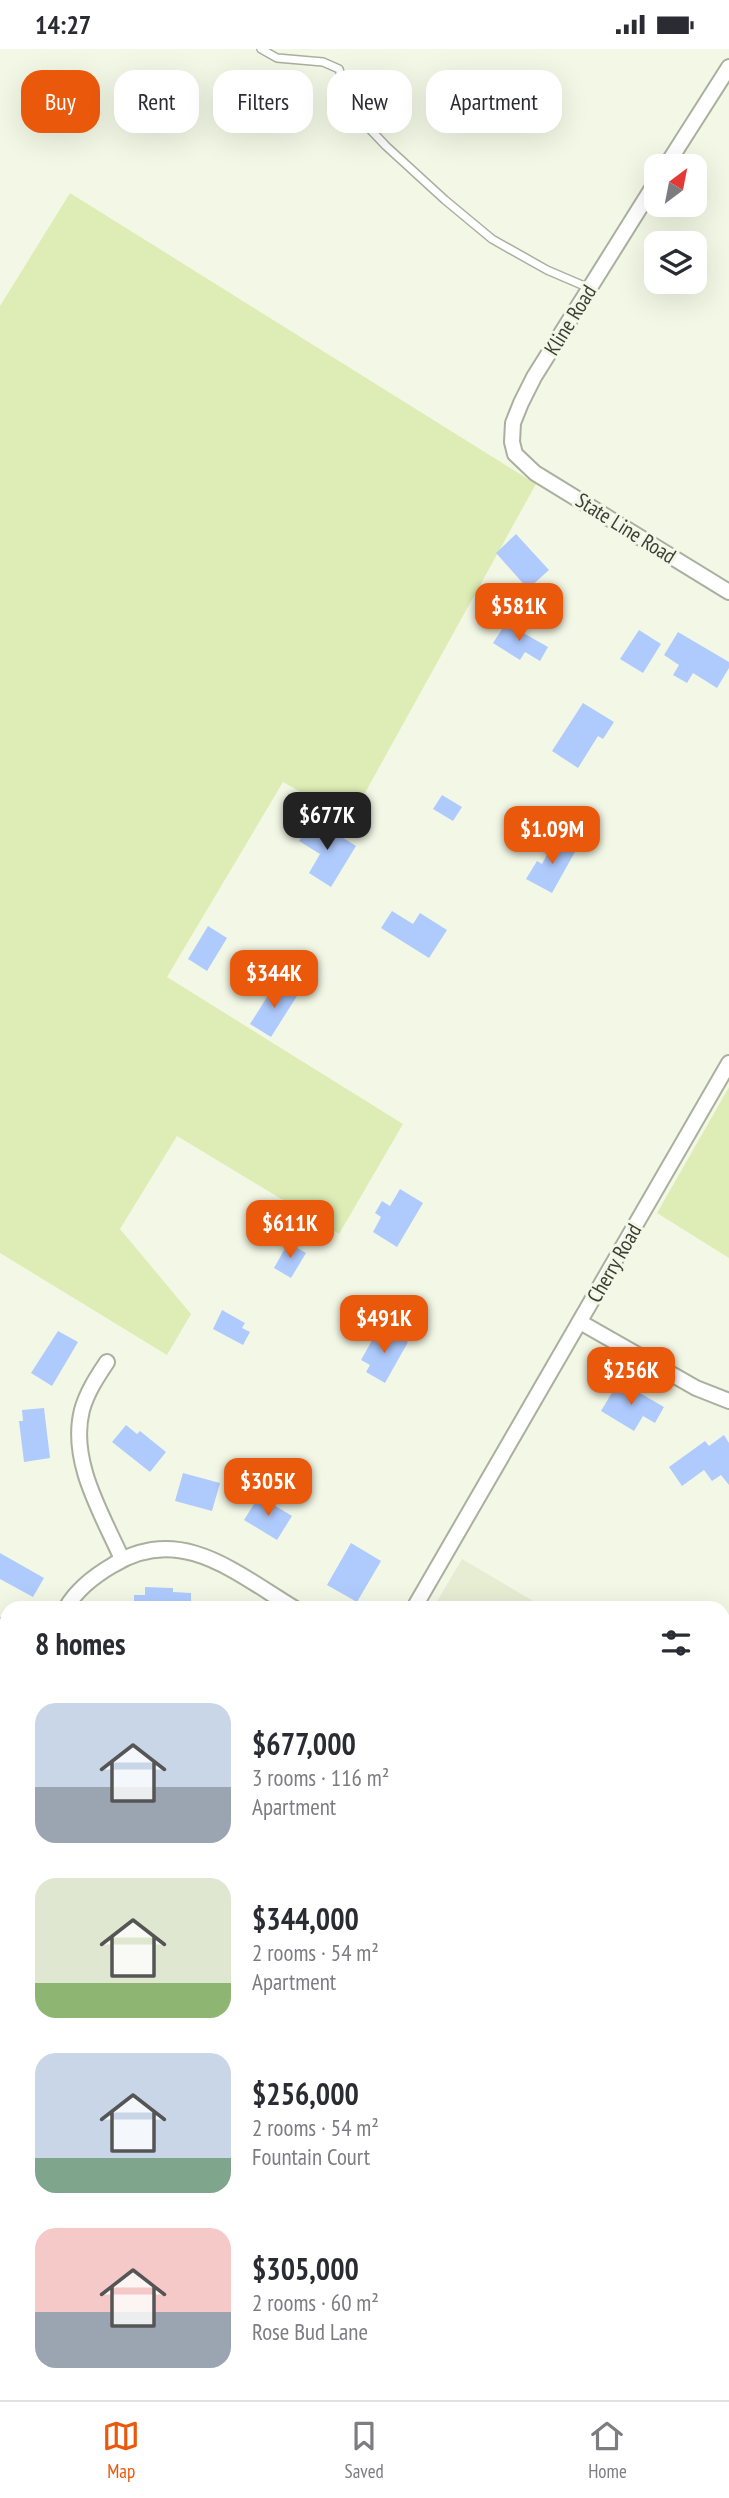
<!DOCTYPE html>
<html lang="en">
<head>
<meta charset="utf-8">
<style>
  :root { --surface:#fff; --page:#f7f7f7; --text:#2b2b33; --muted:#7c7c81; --line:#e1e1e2; --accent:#ea580c }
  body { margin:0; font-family:"PT Sans Narrow",sans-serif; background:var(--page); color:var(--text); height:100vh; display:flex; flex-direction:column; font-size:26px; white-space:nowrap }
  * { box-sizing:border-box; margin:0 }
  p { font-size:23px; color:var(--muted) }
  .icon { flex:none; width:38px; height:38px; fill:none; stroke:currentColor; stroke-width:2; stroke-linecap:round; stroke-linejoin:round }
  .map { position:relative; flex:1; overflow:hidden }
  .sheet { position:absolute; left:0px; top:1552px; width:730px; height:800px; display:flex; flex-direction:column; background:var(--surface); border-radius:21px 21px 0 0; box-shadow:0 7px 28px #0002 }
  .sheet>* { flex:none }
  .banner { position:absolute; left:21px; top:21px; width:688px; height:63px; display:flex; gap:14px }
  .needle { width:46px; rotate:32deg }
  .fabs { position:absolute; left:644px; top:105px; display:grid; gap:14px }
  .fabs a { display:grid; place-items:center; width:63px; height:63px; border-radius:14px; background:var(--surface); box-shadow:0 7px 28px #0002; font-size:35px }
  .price { position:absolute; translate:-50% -60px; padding:0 16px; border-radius:14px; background:var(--accent); color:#fff; font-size:23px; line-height:46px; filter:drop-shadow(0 2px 4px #0008) }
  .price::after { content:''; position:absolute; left:50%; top:42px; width:21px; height:16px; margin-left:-10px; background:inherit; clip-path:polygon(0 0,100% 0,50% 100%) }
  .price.selected { background:#222; color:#fff }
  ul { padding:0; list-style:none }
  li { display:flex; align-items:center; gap:21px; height:175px; padding:0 35px }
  li span { display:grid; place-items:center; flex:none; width:196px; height:140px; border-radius:21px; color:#555 }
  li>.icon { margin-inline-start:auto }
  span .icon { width:84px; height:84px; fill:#fffc; stroke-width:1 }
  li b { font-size:30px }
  h2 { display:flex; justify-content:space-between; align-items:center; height:84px; padding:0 35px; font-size:30px }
  .chip { padding:0 24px; border-radius:21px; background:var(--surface); box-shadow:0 7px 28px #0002; font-size:24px; line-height:63px }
  .chip.selected { background:var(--accent); color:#fff }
  .status { display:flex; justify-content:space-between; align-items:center; height:49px; padding:0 35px; background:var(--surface); direction:ltr }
  .status svg { height:19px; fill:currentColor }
  .menu { display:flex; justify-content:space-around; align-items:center; height:98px; border-top:2px solid var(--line); background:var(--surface); font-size:19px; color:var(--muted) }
  .menu a { display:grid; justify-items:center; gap:4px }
  .menu .selected { color:var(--accent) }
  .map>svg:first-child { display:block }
</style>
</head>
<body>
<div class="status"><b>14:27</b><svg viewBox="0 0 49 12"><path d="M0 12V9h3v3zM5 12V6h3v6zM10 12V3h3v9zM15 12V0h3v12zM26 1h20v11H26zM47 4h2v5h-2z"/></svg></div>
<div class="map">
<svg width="729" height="2351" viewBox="0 0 729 2351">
  <rect width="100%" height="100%" fill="#f3f8e6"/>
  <g fill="#e6edd3">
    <path d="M462 1510 545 1559H433Z"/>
    <path d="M723 1665 729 1669V2351H0V2315L7 2300V2345H723Z"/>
  </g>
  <g fill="#deedb5">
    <path d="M70 144 536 435 350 771 283 733 167 928 403 1075 339 1185 177 1087 120 1180 191 1265 167 1306 0 1204V257Z"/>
    <path d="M729 1038V1209L657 1164Z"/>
  </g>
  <g fill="#afcbfe">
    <path d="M516 485 549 521 528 540 496 504Z"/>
    <path d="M506 574 548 598 540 612 525 603 520 611 493 594Z"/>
    <path d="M639 581 661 595 643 624 620 610Z"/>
    <path d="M678 583 729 613V619L717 639 693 624 687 634 673 626 679 616 664 606Z"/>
    <path d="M583 654 614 673 603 690 598 687 578 719 552 702Z"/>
    <path d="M442 746 462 758 453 772 433 760Z"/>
    <path d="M313 770 356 797 331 838 309 824 320 805 299 792Z"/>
    <path d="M556 789 576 801 552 844 526 830 537 812 542 815Z"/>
    <path d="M392 862 413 875 420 864 447 881 429 909 381 879Z"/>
    <path d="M208 877 227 889 207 922 188 910Z"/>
    <path d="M276 934 297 947 271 988 250 975Z"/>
    <path d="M400 1140 423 1154 397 1198 373 1183 381 1168 375 1164 382 1152 390 1157Z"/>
    <path d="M288 1194 306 1204 291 1229 274 1219Z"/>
    <path d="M222 1261 245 1274 242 1279 250 1283 243 1296 213 1280Z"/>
    <path d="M385 1280 408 1293 385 1334 366 1323 370 1316 361 1311 374 1288 379 1291Z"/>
    <path d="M58 1282 78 1293 52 1337 31 1324Z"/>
    <path d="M619 1332 664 1358 655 1374 643 1367 634 1382 601 1362Z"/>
    <path d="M44 1359 50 1409 24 1413 19 1372H23L22 1361Z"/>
    <path d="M126 1376 137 1385 140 1382 166 1403 150 1423 112 1393Z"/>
    <path d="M724 1386 729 1394V1436L721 1426 712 1432 704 1421 682 1437 669 1418 705 1392 709 1397Z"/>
    <path d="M183 1424 220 1434 212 1462 175 1452Z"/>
    <path d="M259 1447 292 1467 277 1491 244 1471Z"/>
    <path d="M351 1494 381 1512 357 1553 327 1536Z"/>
    <path d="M0 1504 44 1529 33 1548 0 1530Z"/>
    <path d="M145 1538 173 1539V1543L191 1544V1559H134V1546H145Z"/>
  </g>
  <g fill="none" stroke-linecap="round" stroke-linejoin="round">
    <g stroke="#aaaf9e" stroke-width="10">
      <path id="lane" d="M261 0 277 9 323 13 339 20 351 60 386 97 445 151 492 190 547 221 589 239"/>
    </g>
    <g stroke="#aaaf9e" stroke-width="18">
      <g id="street">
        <path d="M666 117 729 18"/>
        <path d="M656 133 534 328 521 354 513 374 512 393 515 405 535 424 729 543"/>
        <path d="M580 1273 696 1339 729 1352"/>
        <path d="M107 1313C97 1328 87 1343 82 1361 69 1412 102 1465 122 1510"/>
        <path d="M66 1559C77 1540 94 1527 113 1516 180 1474 236 1524 294 1559"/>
        <path d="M414 1559 729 1014"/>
        <path d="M0 1577 7 1580"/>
        <path d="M0 1743 7 1722"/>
        <path d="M0 2268 7 2256"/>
      </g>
    </g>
    <g stroke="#9ea195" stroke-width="2.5" stroke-dasharray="2 5" stroke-linecap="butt">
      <path d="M723 1759 729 1762"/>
      <path d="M723 2007 729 1997"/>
      <path d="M0 2305 7 2302"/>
    </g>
    <use href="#lane" stroke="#fff" stroke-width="7"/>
    <use href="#street" stroke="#fff" stroke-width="14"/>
  </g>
  <g text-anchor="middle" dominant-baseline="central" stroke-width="6" stroke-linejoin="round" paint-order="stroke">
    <g font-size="21" fill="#3c3e37" stroke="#f3f8e6">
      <text transform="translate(570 271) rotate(-58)">Kline Road</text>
      <text transform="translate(626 479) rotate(32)">State Line Road</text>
      <text transform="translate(614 1214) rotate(-60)">Cherry Road</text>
    </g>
  </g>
</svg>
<div class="fabs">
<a><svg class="needle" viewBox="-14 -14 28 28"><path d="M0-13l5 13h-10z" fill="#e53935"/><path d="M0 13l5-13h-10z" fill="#7c7c81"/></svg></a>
<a><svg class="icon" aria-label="layers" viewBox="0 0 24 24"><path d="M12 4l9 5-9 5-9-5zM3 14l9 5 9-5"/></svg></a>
</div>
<b class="price" style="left:519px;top:594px">$581K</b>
<b class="price selected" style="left:327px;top:803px">$677K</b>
<b class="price" style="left:552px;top:817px">$1.09M</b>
<b class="price" style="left:274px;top:961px">$344K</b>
<b class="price" style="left:290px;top:1211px">$611K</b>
<b class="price" style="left:384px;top:1306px">$491K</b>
<b class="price" style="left:631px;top:1358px">$256K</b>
<b class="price" style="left:268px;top:1469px">$305K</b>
<div class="banner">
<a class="chip selected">Buy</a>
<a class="chip">Rent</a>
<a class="chip">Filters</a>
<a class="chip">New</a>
<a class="chip">Apartment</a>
</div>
<section class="sheet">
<h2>8 homes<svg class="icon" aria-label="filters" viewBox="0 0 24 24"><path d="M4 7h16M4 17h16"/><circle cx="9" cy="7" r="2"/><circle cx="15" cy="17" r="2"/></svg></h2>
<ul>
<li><span style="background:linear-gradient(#c9d6e8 60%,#9aa5b1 0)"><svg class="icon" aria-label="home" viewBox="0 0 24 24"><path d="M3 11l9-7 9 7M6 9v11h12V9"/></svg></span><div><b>$677,000</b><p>3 rooms · 116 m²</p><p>Apartment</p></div></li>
<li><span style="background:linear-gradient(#dfe7d0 75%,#8fb573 0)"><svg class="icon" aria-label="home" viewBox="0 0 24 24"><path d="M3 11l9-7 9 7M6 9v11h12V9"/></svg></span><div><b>$344,000</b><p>2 rooms · 54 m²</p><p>Apartment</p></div></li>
<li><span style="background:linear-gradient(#c9d6e8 75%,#7fa58c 0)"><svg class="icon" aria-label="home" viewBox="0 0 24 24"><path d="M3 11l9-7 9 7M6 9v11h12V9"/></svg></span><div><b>$256,000</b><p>2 rooms · 54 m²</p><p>Fountain Court</p></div></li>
<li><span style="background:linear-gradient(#f6c9c9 60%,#9aa5b1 0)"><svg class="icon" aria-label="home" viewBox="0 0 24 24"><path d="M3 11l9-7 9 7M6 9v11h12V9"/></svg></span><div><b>$305,000</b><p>2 rooms · 60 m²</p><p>Rose Bud Lane</p></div></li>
</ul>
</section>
</div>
<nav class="menu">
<a class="selected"><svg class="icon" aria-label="map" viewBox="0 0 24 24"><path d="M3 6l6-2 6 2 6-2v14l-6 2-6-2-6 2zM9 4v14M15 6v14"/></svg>Map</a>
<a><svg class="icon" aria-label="saved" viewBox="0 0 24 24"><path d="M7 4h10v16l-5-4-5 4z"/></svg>Saved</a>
<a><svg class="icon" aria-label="home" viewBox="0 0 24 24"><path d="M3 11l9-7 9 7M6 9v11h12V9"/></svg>Home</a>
</nav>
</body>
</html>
